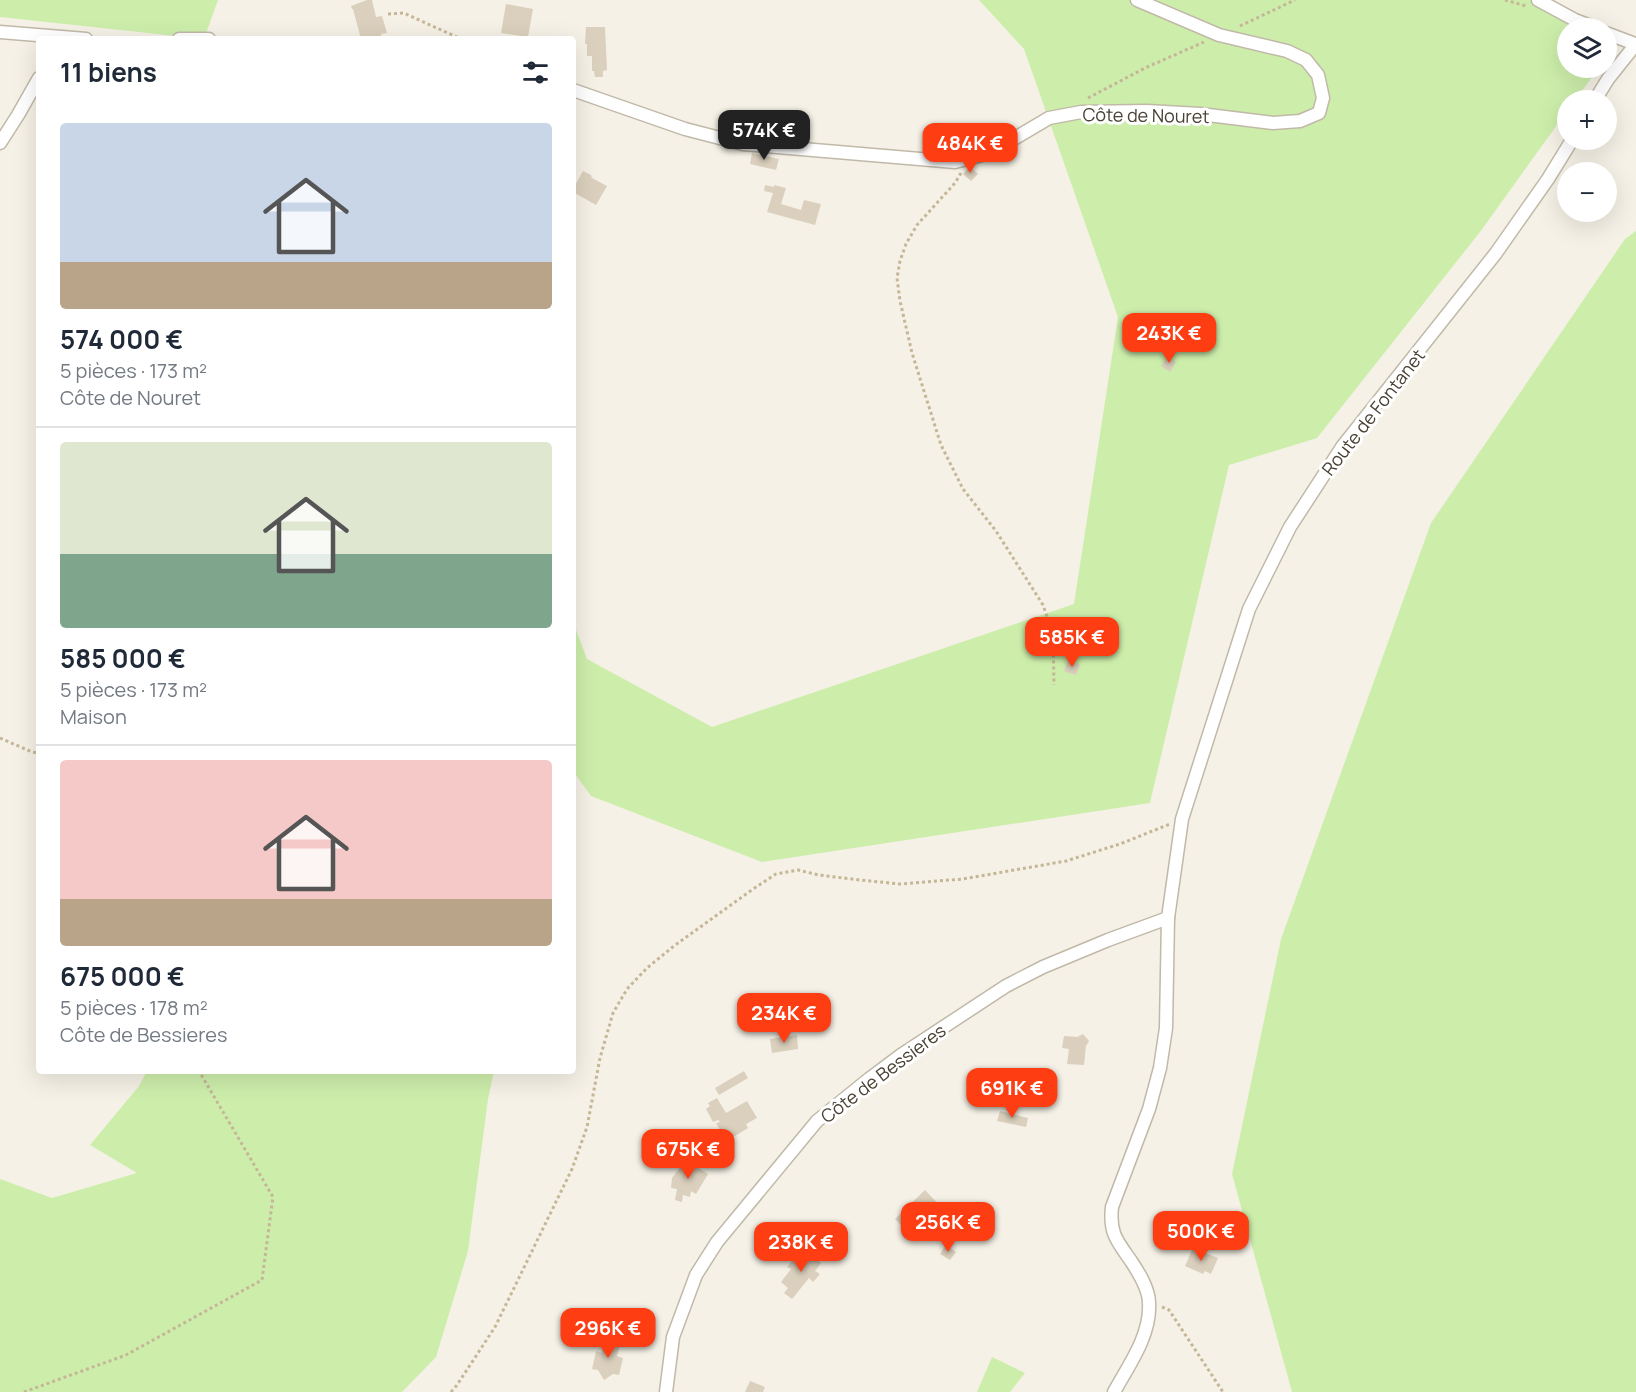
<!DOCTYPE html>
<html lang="fr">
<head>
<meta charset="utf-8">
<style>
  :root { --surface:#fff; --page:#f2f2f3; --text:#1f2937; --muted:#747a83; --line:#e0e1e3; --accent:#ff3d13 }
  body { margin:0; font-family:Manrope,sans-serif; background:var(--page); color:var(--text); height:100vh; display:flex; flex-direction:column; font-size:22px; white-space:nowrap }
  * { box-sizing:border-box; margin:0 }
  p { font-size:20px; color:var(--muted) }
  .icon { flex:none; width:33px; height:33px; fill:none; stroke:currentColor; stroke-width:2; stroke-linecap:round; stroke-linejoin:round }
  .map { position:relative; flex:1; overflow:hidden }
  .sheet { position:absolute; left:36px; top:36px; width:540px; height:1038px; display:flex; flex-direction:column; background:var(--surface); border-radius:6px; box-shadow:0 6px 24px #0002 }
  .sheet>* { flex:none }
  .tools { position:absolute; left:1557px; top:18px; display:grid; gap:12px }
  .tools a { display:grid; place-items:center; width:60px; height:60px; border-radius:50%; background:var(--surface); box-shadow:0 6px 24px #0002; font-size:30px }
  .price { position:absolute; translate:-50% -51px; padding:0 14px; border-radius:12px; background:var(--accent); color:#fff; font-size:20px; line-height:39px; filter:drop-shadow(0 2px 3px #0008) }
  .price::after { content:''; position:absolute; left:50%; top:36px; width:18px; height:14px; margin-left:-9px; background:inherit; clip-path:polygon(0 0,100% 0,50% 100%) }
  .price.current { background:#222; color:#fff }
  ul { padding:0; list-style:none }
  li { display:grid; align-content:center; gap:12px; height:318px; padding:0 24px }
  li+li { border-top:2px solid var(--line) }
  li span { display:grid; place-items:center; height:186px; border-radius:6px; color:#555 }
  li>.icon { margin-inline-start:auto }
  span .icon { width:108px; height:108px; fill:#fffc; stroke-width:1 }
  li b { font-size:26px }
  h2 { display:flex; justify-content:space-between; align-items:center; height:72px; padding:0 24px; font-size:26px }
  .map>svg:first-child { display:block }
</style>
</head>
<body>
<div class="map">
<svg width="1636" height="1392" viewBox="0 0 1636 1392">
  <rect width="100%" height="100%" fill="#f5f1e6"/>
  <g fill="#cdeeab">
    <path d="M0 0H218L204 39 0 17Z"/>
    <path d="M979 0H1534L1572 28H1568V68H1599L1575 100H1568L1567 111 1480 232 1317 438 1229 465 1150 803 762 862 591 796 573 771V622L587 659 712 727 1074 604 1118 317 1024 49Z"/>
    <path d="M1636 231V1392H1292L1232 1174 1281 939 1431 523 1625 239Z"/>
    <path d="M147 1071H494L488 1099 468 1251 436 1357 402 1392H0V1179L52 1198 137 1173 90 1145 139 1086Z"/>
    <path d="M992 1357 1025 1373 1010 1392H977Z"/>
  </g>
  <g fill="#dbd0bd">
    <path d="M367 0H372L376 17 382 16 387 33 381 34 382 39H361L353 9H352L351 6Z"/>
    <path d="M506 4 533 9 528 37 501 33Z"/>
    <path d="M586 27H605L607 70 603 71V77H595L594 71H592V56H587V44H585Z"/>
    <path d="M752 153 779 159 776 170 750 164Z"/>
    <path d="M970 167 978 174 971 181 963 174Z"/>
    <path d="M583 171 591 175 592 178 607 186 596 205 573 192V189Z"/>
    <path d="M765 185 774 187V185L786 188 781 204 801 210 804 200 821 204 815 225 767 212 773 193 764 191Z"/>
    <path d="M1167 357 1176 362 1170 372 1161 366Z"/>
    <path d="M1068 661 1080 665 1076 675 1064 671Z"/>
    <path d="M1083 1034 1089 1041 1086 1046 1084 1065 1067 1064 1069 1049 1062 1048 1064 1036 1077 1037Z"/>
    <path d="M797 1035 798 1049 772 1053 770 1039Z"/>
    <path d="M744 1071 748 1078 719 1095 715 1088Z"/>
    <path d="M717 1098 726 1113 747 1101 757 1118 746 1124 748 1128 730 1139 728 1136 725 1138 716 1123 720 1122 718 1120 713 1122 706 1109 710 1106 708 1103Z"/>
    <path d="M1000 1111 1028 1118 1026 1127 997 1121Z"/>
    <path d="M686 1160 708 1174 696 1194 691 1191 690 1197 683 1195 682 1202 675 1200 677 1189 671 1188 672 1178Z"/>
    <path d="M925 1190 942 1208 935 1215 939 1219 919 1238 913 1233 911 1235 895 1219Z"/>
    <path d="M946 1245 956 1252 950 1260 940 1254Z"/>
    <path d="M1193 1248 1218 1258 1211 1274 1205 1271 1203 1274 1185 1266Z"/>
    <path d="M806 1251 821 1263 815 1271 820 1274 813 1282 809 1278 792 1299 784 1293 788 1288 781 1282 791 1269 787 1267 797 1255 800 1258Z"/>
    <path d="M605 1338 621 1341 617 1356 623 1358 619 1375 613 1374 604 1380 598 1370 592 1369 596 1351 602 1353Z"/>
    <path d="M750 1381 765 1387 763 1392H745Z"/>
  </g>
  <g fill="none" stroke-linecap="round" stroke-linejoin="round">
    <g stroke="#c1b9a8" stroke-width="15">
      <g id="minor">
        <path d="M1538 0 1575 20 1596 28"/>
        <path d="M0 32 86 39"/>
        <path d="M1606 33 1635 44"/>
        <path d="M179 39H209"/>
        <path d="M573 90 685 129 743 144 955 162 990 153 1049 118 1081 112 1147 111 1200 114 1273 123 1300 121 1319 113 1323 98 1318 75 1306 60 1287 51 1219 35 1137 0"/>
        <path d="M1595 100 1608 79 1636 44"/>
        <path d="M0 143 18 115 39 78"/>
        <path d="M666 1392 673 1337 696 1275 717 1242 817 1121 869 1079 901 1055 1006 986 1043 967 1108 940 1168 918"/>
        <path d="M1114 1392C1129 1365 1151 1335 1149 1303 1149 1289 1139 1273 1131 1261 1117 1241 1109 1233 1112 1207L1149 1109 1160 1068 1166 1028 1168 918 1182 819 1249 609 1290 527 1342 447 1496 253 1548 179 1572 140"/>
      </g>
    </g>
    <g stroke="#c5b697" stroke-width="3" stroke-dasharray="3 3" stroke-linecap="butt">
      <path d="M1505 0 1526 6"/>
      <path d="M388 14 404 13 461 39"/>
      <path d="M1240 26 1295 0"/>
      <path d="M1088 98 1145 68 1204 42"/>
      <path d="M961 173 955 183 917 225 906 244 900 261 897 278 900 301 912 353 941 445 963 489 996 531 1043 605 1053 634 1054 685"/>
      <path d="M0 738 32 752 39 753"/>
      <path d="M1162 1307 1169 1310 1223 1392"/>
      <path d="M24 1392 126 1355 262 1280 273 1197 199 1071"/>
      <path d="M451 1392 457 1385 495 1327 572 1169 587 1127 600 1058 613 1013 627 989 647 968 674 946 753 889 776 874 798 870 819 875 860 880 900 884 963 879 1066 861 1120 844 1170 824"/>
    </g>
    <use href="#minor" stroke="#fff" stroke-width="12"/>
  </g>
  <g text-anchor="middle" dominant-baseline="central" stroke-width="6" stroke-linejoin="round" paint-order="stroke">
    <g font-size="18" fill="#494134" stroke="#fff">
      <text transform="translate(1146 115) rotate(1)">Côte de Nouret</text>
      <text transform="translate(1373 412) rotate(-52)">Route de Fontanet</text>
      <text transform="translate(883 1073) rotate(-37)">Côte de Bessieres</text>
    </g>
  </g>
</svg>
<div class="tools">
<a><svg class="icon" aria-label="layers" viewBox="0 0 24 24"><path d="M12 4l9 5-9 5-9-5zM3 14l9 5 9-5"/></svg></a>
<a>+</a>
<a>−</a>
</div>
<b class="price current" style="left:764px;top:161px">574K €</b>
<b class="price" style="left:970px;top:174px">484K €</b>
<b class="price" style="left:1169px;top:364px">243K €</b>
<b class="price" style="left:1072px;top:668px">585K €</b>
<b class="price" style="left:784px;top:1044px">234K €</b>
<b class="price" style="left:1012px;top:1119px">691K €</b>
<b class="price" style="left:688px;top:1180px">675K €</b>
<b class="price" style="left:948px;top:1253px">256K €</b>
<b class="price" style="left:1201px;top:1262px">500K €</b>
<b class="price" style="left:801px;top:1273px">238K €</b>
<b class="price" style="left:608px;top:1359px">296K €</b>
<section class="sheet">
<h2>11 biens<svg class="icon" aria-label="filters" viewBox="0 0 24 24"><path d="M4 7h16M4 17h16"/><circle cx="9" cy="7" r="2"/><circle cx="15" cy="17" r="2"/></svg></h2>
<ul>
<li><span style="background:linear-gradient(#c9d6e8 75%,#b9a48a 0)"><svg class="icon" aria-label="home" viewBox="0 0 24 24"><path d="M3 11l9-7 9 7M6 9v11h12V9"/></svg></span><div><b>574 000 €</b><p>5 pièces · 173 m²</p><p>Côte de Nouret</p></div></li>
<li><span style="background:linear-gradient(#dfe7d0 60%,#7fa58c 0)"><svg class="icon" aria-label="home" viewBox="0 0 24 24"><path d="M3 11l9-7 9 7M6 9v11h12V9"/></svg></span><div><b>585 000 €</b><p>5 pièces · 173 m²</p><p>Maison</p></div></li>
<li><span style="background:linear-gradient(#f6c9c9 75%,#b9a48a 0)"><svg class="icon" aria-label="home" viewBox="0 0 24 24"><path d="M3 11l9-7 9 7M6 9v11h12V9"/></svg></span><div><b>675 000 €</b><p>5 pièces · 178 m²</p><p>Côte de Bessieres</p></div></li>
</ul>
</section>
</div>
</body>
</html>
